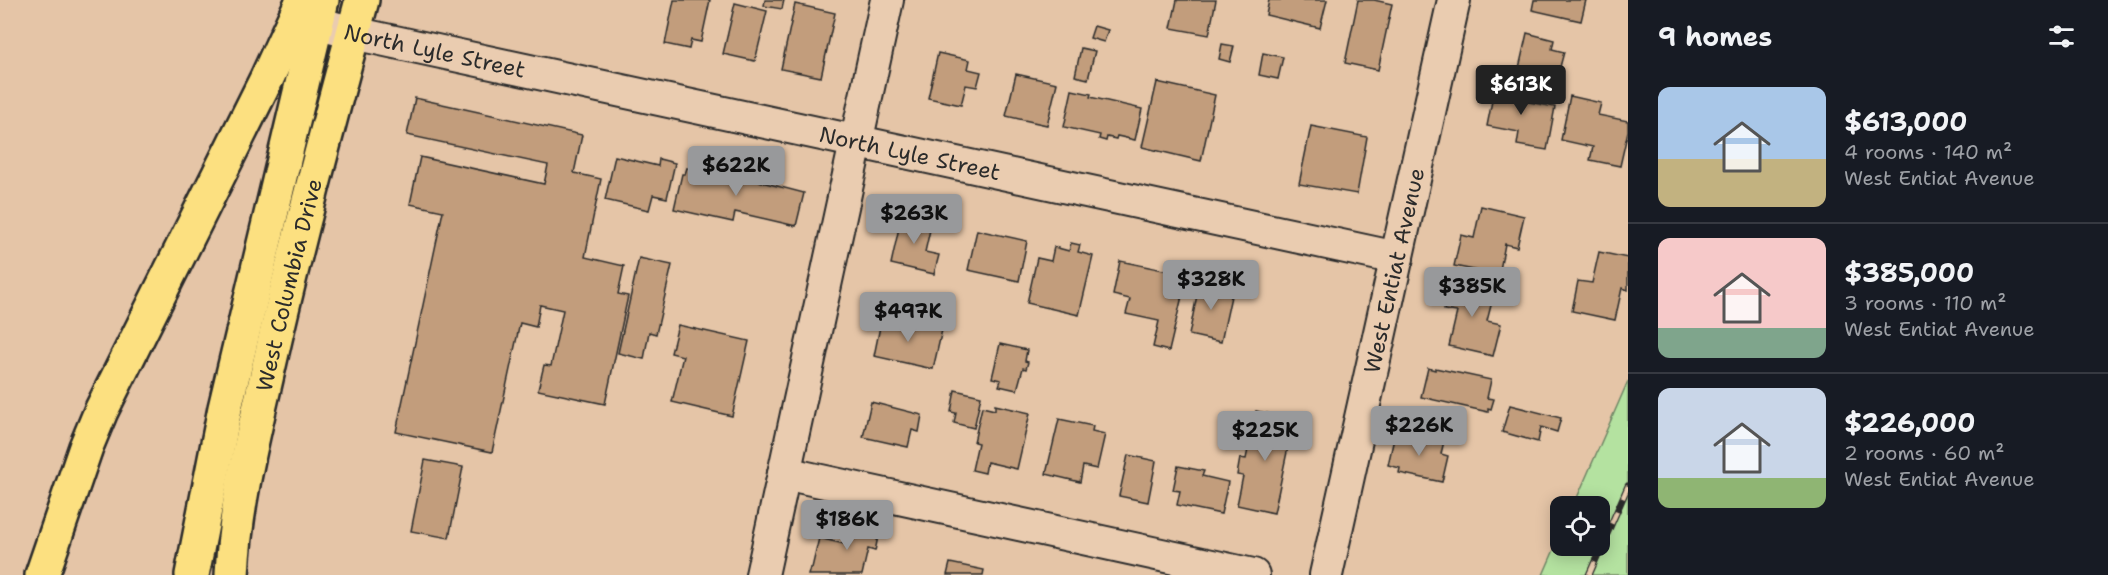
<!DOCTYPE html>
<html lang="en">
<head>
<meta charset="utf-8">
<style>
  :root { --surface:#171b24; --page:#242831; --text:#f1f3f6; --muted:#9ea1a6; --line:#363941; --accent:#98999b }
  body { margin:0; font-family:"Shantell Sans",sans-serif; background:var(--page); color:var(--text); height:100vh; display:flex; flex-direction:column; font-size:22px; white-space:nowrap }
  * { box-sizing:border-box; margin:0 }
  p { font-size:20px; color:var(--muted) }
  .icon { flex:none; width:33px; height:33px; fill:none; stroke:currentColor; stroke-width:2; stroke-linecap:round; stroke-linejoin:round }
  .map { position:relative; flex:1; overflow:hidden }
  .panel { display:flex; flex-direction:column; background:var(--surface); width:480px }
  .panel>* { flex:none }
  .fabs { position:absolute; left:1550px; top:496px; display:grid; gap:12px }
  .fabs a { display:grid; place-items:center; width:60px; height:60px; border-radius:12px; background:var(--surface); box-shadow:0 3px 15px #0003; font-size:30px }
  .price { position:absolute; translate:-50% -51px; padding:0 14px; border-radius:6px; background:var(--accent); color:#111; font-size:20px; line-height:39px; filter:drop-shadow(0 2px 3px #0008) }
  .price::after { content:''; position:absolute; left:50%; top:36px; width:18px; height:14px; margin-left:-9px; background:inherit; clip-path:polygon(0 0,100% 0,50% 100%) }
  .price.selected { background:#222; color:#fff }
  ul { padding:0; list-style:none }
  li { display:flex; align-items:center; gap:18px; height:150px; padding:0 30px }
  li+li { border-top:2px solid var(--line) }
  li span { display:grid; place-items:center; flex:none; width:168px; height:120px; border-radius:12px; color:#555 }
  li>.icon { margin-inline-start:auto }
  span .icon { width:72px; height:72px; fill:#fffc; stroke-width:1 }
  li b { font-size:26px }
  h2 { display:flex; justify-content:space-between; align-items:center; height:72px; padding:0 30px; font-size:26px }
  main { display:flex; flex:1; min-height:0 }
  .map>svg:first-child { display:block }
</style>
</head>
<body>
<main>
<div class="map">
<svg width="1628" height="575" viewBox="0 0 1628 575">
  <rect width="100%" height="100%" fill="#e5c5a7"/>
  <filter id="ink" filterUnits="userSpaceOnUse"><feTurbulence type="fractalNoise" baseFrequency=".0167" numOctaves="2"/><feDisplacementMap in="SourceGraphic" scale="12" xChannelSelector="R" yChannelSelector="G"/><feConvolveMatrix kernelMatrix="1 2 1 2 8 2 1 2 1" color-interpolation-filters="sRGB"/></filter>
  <g filter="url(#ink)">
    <path fill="#b4e2a0" stroke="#708666" stroke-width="1.5" d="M1628 381V575H1543L1560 536V546H1599V507H1573Z"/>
    <g fill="#c29d7b" stroke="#2b2b2b" stroke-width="1.5">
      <path d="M674 0H710L701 42 691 40 689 49 665 44Z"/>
      <path d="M765 0H784L782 9 764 6Z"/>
      <path d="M1177 0H1216L1209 35 1171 28Z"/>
      <path d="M1269 0H1327L1320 28 1266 15Z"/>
      <path d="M1358 0H1374L1392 4 1378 70 1345 63Z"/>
      <path d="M1534 0H1586L1581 21 1532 10Z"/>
      <path d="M735 3 767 11 755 61 723 54Z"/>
      <path d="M795 4 835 13 821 77 781 69Z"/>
      <path d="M1094 26 1108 30 1104 42 1090 38Z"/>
      <path d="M1527 33 1554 40 1552 49 1564 52 1557 78 1519 68Z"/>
      <path d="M1222 44 1234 46 1230 62 1219 59Z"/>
      <path d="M1081 48 1095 51 1088 79 1075 76Z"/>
      <path d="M938 53 970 60 968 69 981 72 977 87 966 85 961 105 928 98Z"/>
      <path d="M1263 53 1283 57 1278 79 1259 75Z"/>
      <path d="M1016 74 1057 83 1047 125 1006 116Z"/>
      <path d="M1496 81 1525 87 1523 101 1555 107 1547 150 1517 145 1519 132 1487 126Z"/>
      <path d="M1157 82 1215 95 1201 161 1142 147Z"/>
      <path d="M1072 90 1091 94 1090 97 1142 109 1135 140 1117 136 1116 139 1107 137 1106 141 1099 139 1100 135 1064 127Z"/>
      <path d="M1570 96 1601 103 1598 115 1628 121V131L1620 166 1590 160 1593 147 1561 140Z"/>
      <path d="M415 98 582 135 574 173 601 179 585 257 624 266 618 294 628 296 605 404 538 390 544 365 551 366 563 310 540 305 536 327 520 323 492 452 396 432 443 211 410 204 420 157 544 184 548 165 407 135Z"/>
      <path d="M1311 126 1367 137 1357 194 1299 184Z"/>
      <path d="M615 156 658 166 659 159 675 163 667 198 653 195 649 210 605 200Z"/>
      <path d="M701 166 804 193 796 226 735 212 733 222 674 209 682 174H685L687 168 700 171Z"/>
      <path d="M1481 206 1524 216 1517 247 1505 244 1499 275 1454 266 1461 235 1474 238Z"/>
      <path d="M902 214 932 221 925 252 939 255 934 274 891 264Z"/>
      <path d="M977 230 1027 241 1019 281 968 270Z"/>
      <path d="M1071 243 1080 245 1078 252 1093 256 1079 315 1027 303 1037 258 1051 261 1054 247 1069 251Z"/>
      <path d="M1599 252 1628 258V290L1622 288 1615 320 1572 311 1578 281 1592 283Z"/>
      <path d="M639 258 672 265 656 334 649 332 644 359 618 353Z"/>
      <path d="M1120 261 1173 272 1169 289 1183 292 1169 351 1153 347 1159 321 1126 314 1130 299 1113 295Z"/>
      <path d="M1200 280 1233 287 1221 342 1189 335Z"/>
      <path d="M1451 280 1495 290 1487 321 1501 324 1493 356 1449 346 1457 312 1444 310Z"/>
      <path d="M882 317 942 330 933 369 874 356Z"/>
      <path d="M678 325 749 341 732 416 672 402 683 356 671 353Z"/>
      <path d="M1000 344 1027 350 1025 361 1028 362 1026 369 1023 368 1017 390 999 386 1001 380 992 378Z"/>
      <path d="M1428 368 1435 370V368L1491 380 1487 398 1494 399 1491 409 1488 408V412L1421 397Z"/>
      <path d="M955 390 981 396 974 428 954 423 956 413 951 412Z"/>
      <path d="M871 402 922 415 919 432 912 430 908 447 863 437Z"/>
      <path d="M995 405 1030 413 1017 469 987 462 985 473 972 470 978 443 974 442 982 407 995 410Z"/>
      <path d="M1510 405 1561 418 1557 432 1541 427 1538 442 1502 432Z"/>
      <path d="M1256 411 1294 419 1274 513 1237 505 1243 476 1237 475 1240 458 1246 459Z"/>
      <path d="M1059 419 1093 426 1092 431 1105 434 1097 469 1083 466 1080 482 1046 474Z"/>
      <path d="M1407 432 1444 441 1441 454 1448 456 1442 482 1399 473 1400 468 1388 465 1395 434 1406 437Z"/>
      <path d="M1128 455 1156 461 1148 502 1119 496Z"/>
      <path d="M425 460 463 467 449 538 411 531Z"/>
      <path d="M1178 466 1204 471 1202 476 1228 482 1221 514 1177 505 1180 491 1173 490Z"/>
      <path d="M855 517 881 523 875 551 868 549 862 575H808L810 568H812L819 538 849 545Z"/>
      <path d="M950 563 984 570 983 575H947Z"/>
    </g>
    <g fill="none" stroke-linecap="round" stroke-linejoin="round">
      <g stroke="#2b2b2b" stroke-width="36">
        <g id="minor">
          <path id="s1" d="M316 23 353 33 1397 258"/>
          <path d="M784 473 1253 575"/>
          <path d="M762 575 887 0"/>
          <path id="s2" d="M1326 575 1454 0"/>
        </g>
      </g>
      <g stroke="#2b2b2b" stroke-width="38">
        <g id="major">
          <path d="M192 575 225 408 322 0"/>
          <path id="s3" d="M232 575C235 505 253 437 268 370 296 245 329 123 362 0"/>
        </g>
      </g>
      <g stroke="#2b2b2b" stroke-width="38">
        <path id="highway" d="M42 575 86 447 101 411 267 78 303 0"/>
      </g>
      <use href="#minor" stroke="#eaccb0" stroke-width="32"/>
      <use href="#major" stroke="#fce080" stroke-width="33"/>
      <use href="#highway" stroke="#fce080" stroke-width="33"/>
      <g stroke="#2b2b2b" stroke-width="7">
        <path id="rail" d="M1589 575 1628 486"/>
      </g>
      <use href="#rail" stroke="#eaccb0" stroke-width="4.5" stroke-dasharray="14" stroke-linecap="butt"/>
    </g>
  </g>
  <g text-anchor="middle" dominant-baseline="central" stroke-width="5" stroke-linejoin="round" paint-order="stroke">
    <g font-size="22" fill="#2b2b2b" stroke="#eaccb0">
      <text stroke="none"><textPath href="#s1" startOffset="122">North Lyle Street</textPath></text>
      <text stroke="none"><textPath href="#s1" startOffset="608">North Lyle Street</textPath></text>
      <text stroke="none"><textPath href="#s2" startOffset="312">West Entiat Avenue</textPath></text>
      <text stroke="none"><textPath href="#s3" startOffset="296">West Columbia Drive</textPath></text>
    </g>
  </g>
</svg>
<div class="fabs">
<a><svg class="icon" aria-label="locate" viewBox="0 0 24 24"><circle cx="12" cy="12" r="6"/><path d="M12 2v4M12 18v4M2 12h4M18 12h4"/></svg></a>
</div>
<b class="price selected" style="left:1521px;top:116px">$613K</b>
<b class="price" style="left:736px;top:197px">$622K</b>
<b class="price" style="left:914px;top:245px">$263K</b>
<b class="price" style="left:1211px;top:311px">$328K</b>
<b class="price" style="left:1472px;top:318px">$385K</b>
<b class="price" style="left:908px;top:343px">$497K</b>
<b class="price" style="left:1419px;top:457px">$226K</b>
<b class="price" style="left:1265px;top:462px">$225K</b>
<b class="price" style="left:847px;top:551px">$186K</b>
</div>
<section class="panel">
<h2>9 homes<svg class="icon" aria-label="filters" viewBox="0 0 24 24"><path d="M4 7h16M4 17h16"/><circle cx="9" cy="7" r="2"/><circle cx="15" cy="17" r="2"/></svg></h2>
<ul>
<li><span style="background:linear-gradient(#a9c7e8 60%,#c2b280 0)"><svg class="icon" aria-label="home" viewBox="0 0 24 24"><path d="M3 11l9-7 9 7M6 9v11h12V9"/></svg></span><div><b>$613,000</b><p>4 rooms · 140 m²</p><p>West Entiat Avenue</p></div></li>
<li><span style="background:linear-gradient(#f6c9c9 75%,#7fa58c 0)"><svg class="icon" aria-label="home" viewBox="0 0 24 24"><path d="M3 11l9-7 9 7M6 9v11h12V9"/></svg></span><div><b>$385,000</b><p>3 rooms · 110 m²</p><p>West Entiat Avenue</p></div></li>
<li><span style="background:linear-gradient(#c9d6e8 75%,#8fb573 0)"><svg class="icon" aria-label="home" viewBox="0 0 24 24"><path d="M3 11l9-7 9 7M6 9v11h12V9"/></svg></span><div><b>$226,000</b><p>2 rooms · 60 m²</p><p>West Entiat Avenue</p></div></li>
</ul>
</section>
</main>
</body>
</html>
